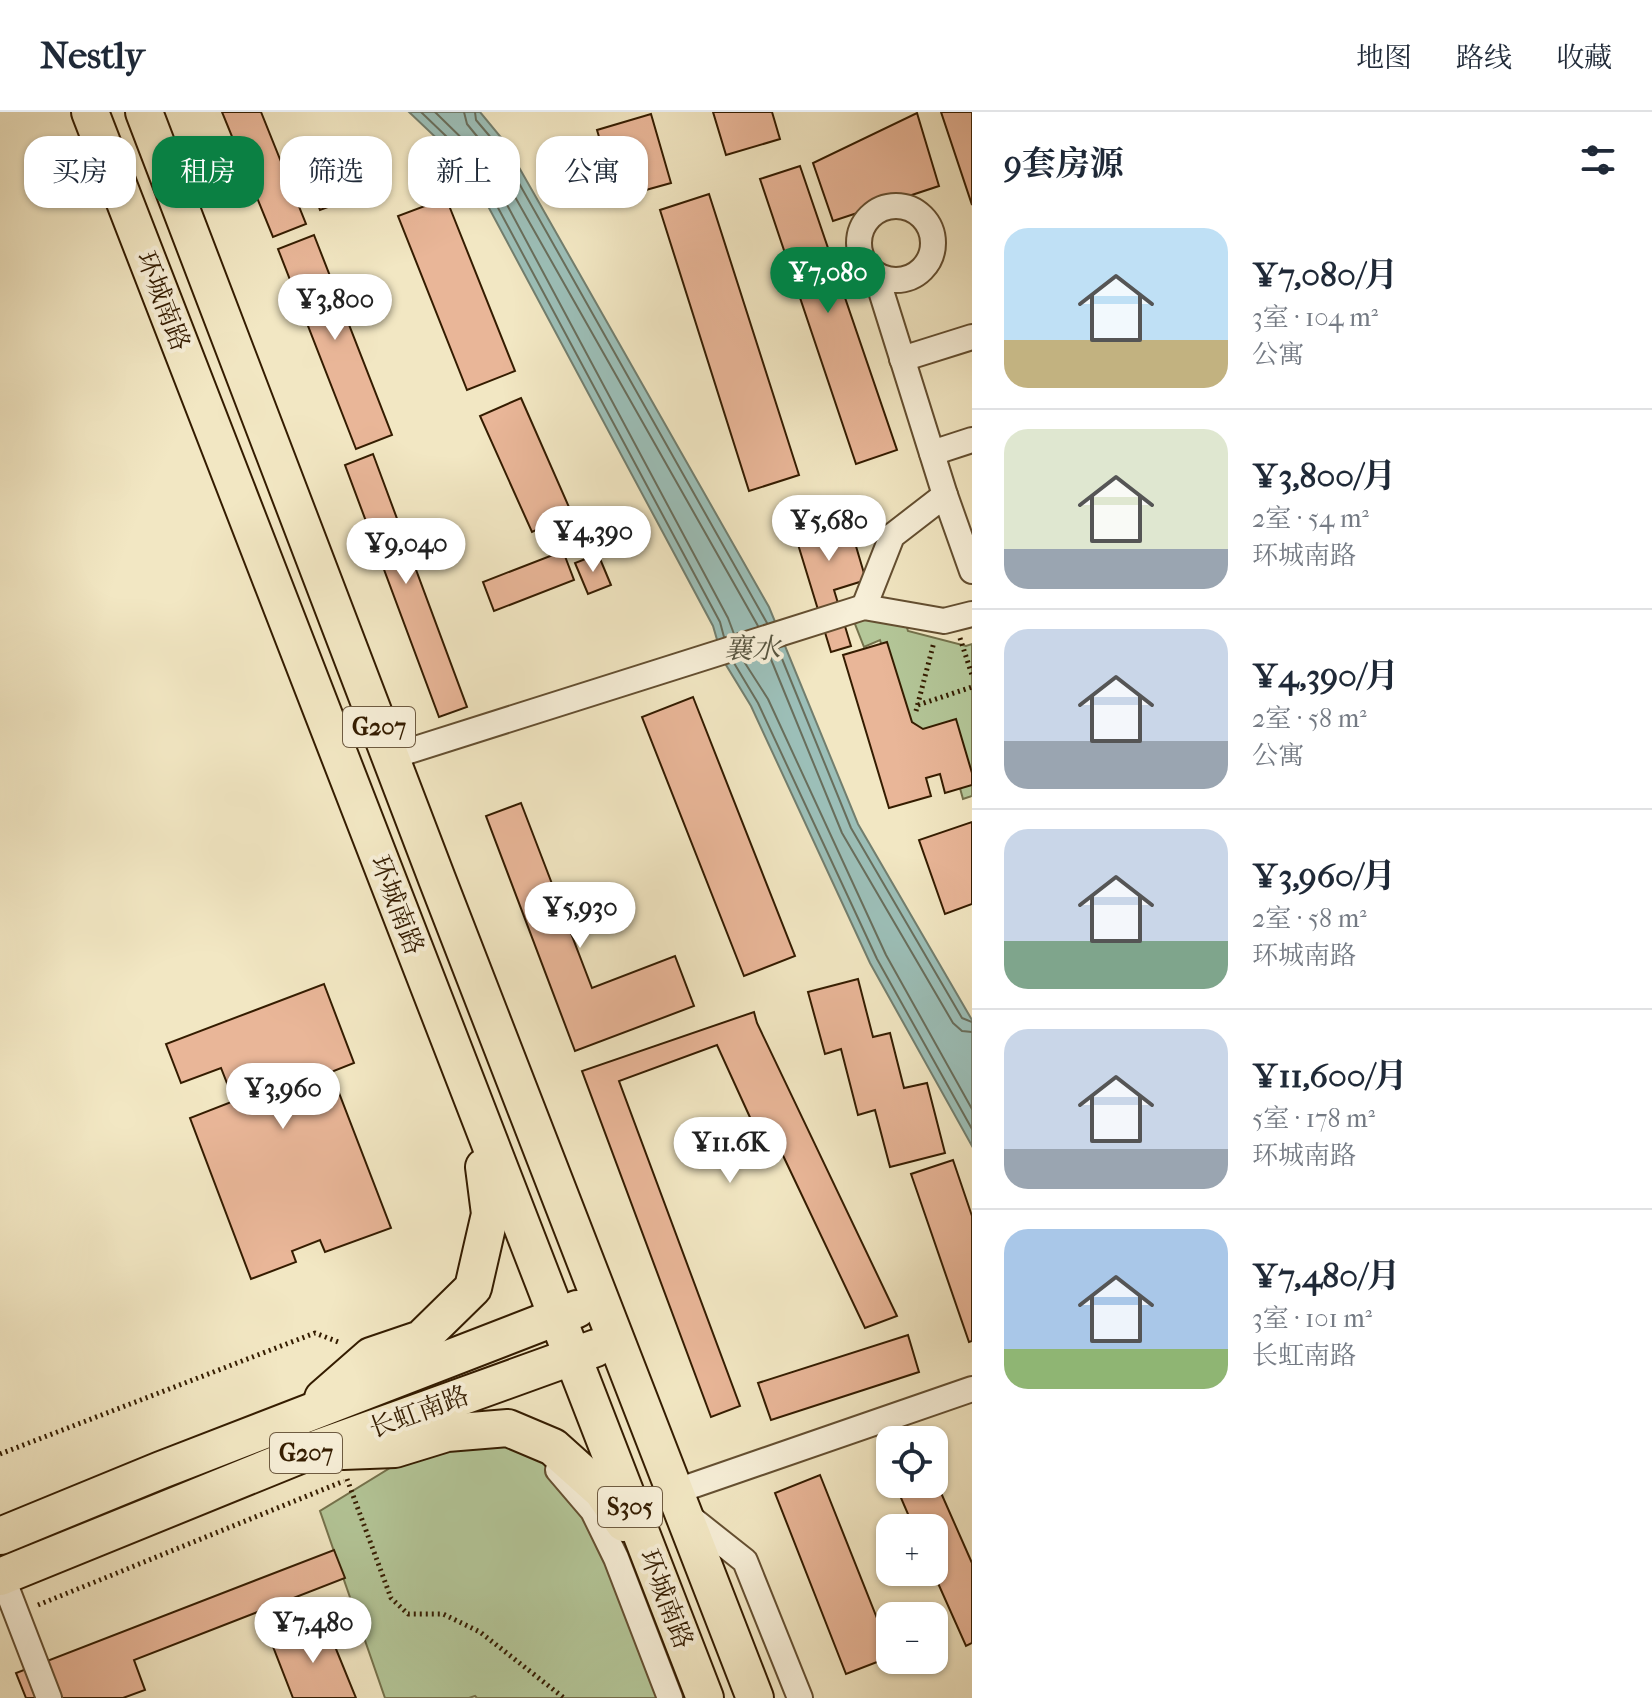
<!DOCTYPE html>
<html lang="zh">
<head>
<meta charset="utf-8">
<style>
  :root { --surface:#fff; --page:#f6f6f7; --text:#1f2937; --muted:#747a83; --line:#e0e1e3; --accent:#0b8043 }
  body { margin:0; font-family:"IM FELL French Canon","Noto Serif SC",serif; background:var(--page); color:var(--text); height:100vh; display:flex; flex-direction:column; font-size:30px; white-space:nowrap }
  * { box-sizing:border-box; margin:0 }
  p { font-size:26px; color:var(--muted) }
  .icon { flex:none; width:44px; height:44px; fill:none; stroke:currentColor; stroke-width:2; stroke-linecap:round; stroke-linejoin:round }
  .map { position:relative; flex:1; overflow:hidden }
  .panel { display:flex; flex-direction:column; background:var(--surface); width:680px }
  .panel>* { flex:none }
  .guide { position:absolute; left:24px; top:24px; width:760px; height:72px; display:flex; gap:16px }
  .tools { position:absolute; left:876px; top:1314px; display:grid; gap:16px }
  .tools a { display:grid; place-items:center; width:72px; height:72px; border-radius:16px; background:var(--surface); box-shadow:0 2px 6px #0004; font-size:40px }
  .price { position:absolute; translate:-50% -68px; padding:0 18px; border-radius:28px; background:#fff; color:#222; font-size:26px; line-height:52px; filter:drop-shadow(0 2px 4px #0008) }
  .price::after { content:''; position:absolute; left:50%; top:48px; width:24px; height:18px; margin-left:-12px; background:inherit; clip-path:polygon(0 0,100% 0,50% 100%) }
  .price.selected { background:var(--accent); color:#fff }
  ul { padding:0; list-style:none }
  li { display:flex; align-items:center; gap:24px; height:200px; padding:0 32px }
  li+li { border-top:2px solid var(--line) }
  li span { display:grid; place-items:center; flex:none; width:224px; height:160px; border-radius:24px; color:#555 }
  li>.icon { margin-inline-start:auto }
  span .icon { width:96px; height:96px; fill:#fffc; stroke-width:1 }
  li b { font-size:34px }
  h2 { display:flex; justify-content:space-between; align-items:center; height:96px; padding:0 32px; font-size:34px }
  .pill { padding:0 28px; border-radius:24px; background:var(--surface); box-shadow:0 2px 6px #0004; font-size:28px; line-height:72px }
  .pill.selected { background:var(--accent); color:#fff }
  header { display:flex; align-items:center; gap:48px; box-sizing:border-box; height:112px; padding:0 40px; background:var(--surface); border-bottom:2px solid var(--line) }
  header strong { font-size:38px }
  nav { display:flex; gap:44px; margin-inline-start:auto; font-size:28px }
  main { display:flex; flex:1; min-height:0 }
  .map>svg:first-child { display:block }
</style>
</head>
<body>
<header>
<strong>Nestly</strong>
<nav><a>地图</a><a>路线</a><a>收藏</a></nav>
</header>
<main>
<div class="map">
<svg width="972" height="1586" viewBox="0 0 972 1586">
  <rect width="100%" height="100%" fill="#f2e7c3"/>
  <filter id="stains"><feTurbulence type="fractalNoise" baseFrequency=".0025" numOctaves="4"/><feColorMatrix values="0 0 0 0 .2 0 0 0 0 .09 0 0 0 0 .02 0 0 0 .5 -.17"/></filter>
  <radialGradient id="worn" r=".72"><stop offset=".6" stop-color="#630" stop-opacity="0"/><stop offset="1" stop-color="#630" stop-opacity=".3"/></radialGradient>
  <g fill="#b4c799" stroke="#74724c" stroke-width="2">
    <path d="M884 490 900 493 908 519 966 534 972 532V684L963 687 944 619 924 625 906 614 880 528 864 535 855 512Z"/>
    <path d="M508 1316 602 1379 705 1586H477L475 1584 469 1586H385L320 1399 447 1321Z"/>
  </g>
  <path fill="#9cbfb8" stroke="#727e6e" stroke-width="2" d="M409 0H480L504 29 769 495 858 712 972 908V1034L870 851 751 594 723 548 713 514 467 55Z"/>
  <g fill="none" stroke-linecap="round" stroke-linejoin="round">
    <g stroke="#686e5c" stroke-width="2">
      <path d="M421 0 474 51 720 510 724 525"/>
      <path d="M435 0 482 46 728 506 734 522"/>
      <path d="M464 0 467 12 489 39 758 514"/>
      <path d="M475 0 476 8 498 34 767 511"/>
      <path d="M778 537 851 716 962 906 972 910"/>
      <path d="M768 540 842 721 953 911 962 919 972 920"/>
      <path d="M743 548 768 587 886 843 972 997"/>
      <path d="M734 551 758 591 877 847 972 1017"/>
    </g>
  </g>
  <g fill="#e9b698" stroke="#341c00" stroke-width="2">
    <path d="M222 0H261L306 112 273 125Z"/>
    <path d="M713 0H772L780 27 726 43Z"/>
    <path d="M941 0H972V93Z"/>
    <path d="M917 1 939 74 833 109 813 51Z"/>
    <path d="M651 2 671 71 617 86 597 18Z"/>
    <path d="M350 37 366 81 320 98 304 54Z"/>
    <path d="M800 54 897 338 856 352 760 67Z"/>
    <path d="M709 82 799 363 749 379 660 98Z"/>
    <path d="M446 86 515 259 467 278 398 104Z"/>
    <path d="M314 123 392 323 356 337 278 137Z"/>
    <path d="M521 286 572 402 532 420 480 304Z"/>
    <path d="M373 342 467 595 439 605 345 353Z"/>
    <path d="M842 387 866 468 834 478 851 534 831 540 789 403Z"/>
    <path d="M563 439 574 468 494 499 483 470Z"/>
    <path d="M598 442 611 473 588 482 575 451Z"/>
    <path d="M887 530 912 610 923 617 956 607 972 661V673L945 681 940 662 926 666 931 684 889 696 843 543Z"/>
    <path d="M693 585 795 844 744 864 642 605Z"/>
    <path d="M521 691 592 876 675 844 694 894 575 939 486 704Z"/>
    <path d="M972 710V792L945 802 919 728Z"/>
    <path d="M858 867 873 925 890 921 904 976 927 971 945 1041 890 1055 875 998 858 1003 841 937 825 942 808 880Z"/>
    <path d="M324 872 354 951 331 960 391 1116 325 1140 320 1128 292 1139 296 1150 251 1167 190 1006 234 989 221 956 181 971 166 932Z"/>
    <path d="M754 900 757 911 897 1204 865 1216 778 1033 764 1036 717 933 619 969 740 1294 711 1305 582 959Z"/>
    <path d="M953 1048 972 1104V1229L969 1230 911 1062Z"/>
    <path d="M908 1223 919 1260 771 1308 758 1271Z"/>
    <path d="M820 1363 890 1539V1545L846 1562 775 1381Z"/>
    <path d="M934 1365 972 1451V1531L966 1534 933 1460 934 1416H914L895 1372H934Z"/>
    <path d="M334 1438 345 1466 134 1548 145 1578 123 1586H26L16 1561Z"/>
    <path d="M325 1510 356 1586H293L272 1532Z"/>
  </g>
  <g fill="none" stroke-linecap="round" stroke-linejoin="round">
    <g stroke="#644f31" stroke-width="28">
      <g id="minor">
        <circle cx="896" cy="131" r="37"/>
        <path d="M876 163 945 383"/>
        <path d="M902 247 972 225"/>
        <path d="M932 341 972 328"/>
        <path d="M864 495 892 424 945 383 972 459"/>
        <path d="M390 645 864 495 944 509 972 502"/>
        <path d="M558 1358 593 1399 616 1446 670 1586"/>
        <path d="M674 1380 972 1277"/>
        <path d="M687 1403 745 1449 800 1586"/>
        <path d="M2 1464 49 1586"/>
      </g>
    </g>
    <g stroke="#341c00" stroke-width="40">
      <g id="highway">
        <path d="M90 0 705 1586"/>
        <path d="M144 0 437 767 755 1586"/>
        <path d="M323 1286 371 1244 421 1227 473 1176 490 1102 484 1055"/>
        <path d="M343 1339 395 1337 447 1321 508 1316 553 1335 602 1379 624 1411"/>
        <path d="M0 1424 161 1358 577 1197"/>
        <path d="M0 1465 305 1341 596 1236"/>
      </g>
    </g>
    <g stroke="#341c00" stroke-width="5" stroke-dasharray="2 4" stroke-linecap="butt">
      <path d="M960 526 972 563"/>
      <path d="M918 593 972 575"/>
      <path d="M916 599 934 530"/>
      <path d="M0 1342 315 1221 341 1231"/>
      <path d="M347 1367 391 1486 408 1502H443L480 1520 564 1586"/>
      <path d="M38 1493 344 1369"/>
    </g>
    <use href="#minor" stroke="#f7efd8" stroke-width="24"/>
    <use href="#highway" stroke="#f2e7c3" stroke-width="36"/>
  </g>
  <g text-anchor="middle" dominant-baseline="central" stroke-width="8" stroke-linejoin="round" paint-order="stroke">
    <g fill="#f7efd8" stroke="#6e5b41" stroke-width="2">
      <rect x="343" y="595" width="72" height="40" rx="6"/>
      <rect x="270" y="1321" width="72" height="40" rx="6"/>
      <rect x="598" y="1375" width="64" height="40" rx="6"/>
    </g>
    <g font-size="24" font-weight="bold" fill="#341c00">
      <text x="379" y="615">G207</text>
      <text x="306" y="1341">G207</text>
      <text x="630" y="1395">S305</text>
    </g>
    <g font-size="26" fill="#341c00" stroke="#f7efd8">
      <text transform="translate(163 189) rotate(69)">环城南路</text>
      <text transform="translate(397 793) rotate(69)">环城南路</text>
      <text transform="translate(419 1300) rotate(-20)">长虹南路</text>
      <text transform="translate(666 1487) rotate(69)">环城南路</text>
    </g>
    <g font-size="28" font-style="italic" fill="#585540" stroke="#f7efd8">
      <text x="752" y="536">襄水</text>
    </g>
  </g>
  <rect width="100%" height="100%" filter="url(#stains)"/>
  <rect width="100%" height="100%" fill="url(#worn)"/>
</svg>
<div class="tools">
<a><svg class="icon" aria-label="locate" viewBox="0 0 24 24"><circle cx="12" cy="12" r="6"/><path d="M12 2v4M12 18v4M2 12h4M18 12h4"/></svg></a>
<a>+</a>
<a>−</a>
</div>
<b class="price selected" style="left:828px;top:203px">¥7,080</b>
<b class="price" style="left:335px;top:230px">¥3,800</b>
<b class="price" style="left:829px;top:451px">¥5,680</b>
<b class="price" style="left:593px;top:462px">¥4,390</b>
<b class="price" style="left:406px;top:474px">¥9,040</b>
<b class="price" style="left:580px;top:838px">¥5,930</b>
<b class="price" style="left:283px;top:1019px">¥3,960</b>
<b class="price" style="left:730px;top:1073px">¥11.6K</b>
<b class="price" style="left:313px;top:1553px">¥7,480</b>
<div class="guide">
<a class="pill">买房</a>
<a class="pill selected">租房</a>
<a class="pill">筛选</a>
<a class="pill">新上</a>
<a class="pill">公寓</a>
</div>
</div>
<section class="panel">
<h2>9套房源<svg class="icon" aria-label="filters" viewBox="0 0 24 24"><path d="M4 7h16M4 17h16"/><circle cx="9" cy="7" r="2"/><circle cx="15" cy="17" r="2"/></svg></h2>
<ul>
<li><span style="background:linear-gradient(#bfe0f5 70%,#c2b280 0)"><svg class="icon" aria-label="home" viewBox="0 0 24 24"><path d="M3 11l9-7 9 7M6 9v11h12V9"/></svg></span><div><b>¥7,080/月</b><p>3室 · 104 m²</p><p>公寓</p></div></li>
<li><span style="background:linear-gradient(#dfe7d0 75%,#9aa5b1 0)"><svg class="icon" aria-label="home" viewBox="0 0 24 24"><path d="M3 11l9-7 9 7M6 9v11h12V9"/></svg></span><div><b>¥3,800/月</b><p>2室 · 54 m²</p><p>环城南路</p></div></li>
<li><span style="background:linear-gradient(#c9d6e8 70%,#9aa5b1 0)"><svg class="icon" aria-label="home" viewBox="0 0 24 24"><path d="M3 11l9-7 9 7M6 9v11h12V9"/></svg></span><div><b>¥4,390/月</b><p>2室 · 58 m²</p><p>公寓</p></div></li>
<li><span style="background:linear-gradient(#c9d6e8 70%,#7fa58c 0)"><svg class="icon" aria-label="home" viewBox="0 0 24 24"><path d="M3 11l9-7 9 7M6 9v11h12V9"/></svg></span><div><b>¥3,960/月</b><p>2室 · 58 m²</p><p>环城南路</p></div></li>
<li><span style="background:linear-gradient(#c9d6e8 75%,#9aa5b1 0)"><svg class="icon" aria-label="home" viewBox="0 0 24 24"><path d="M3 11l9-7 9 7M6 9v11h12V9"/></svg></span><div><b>¥11,600/月</b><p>5室 · 178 m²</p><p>环城南路</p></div></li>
<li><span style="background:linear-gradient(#a9c7e8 75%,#8fb573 0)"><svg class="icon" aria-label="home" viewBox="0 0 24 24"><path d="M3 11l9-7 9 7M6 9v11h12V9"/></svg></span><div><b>¥7,480/月</b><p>3室 · 101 m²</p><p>长虹南路</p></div></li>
</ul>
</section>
</main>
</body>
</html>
